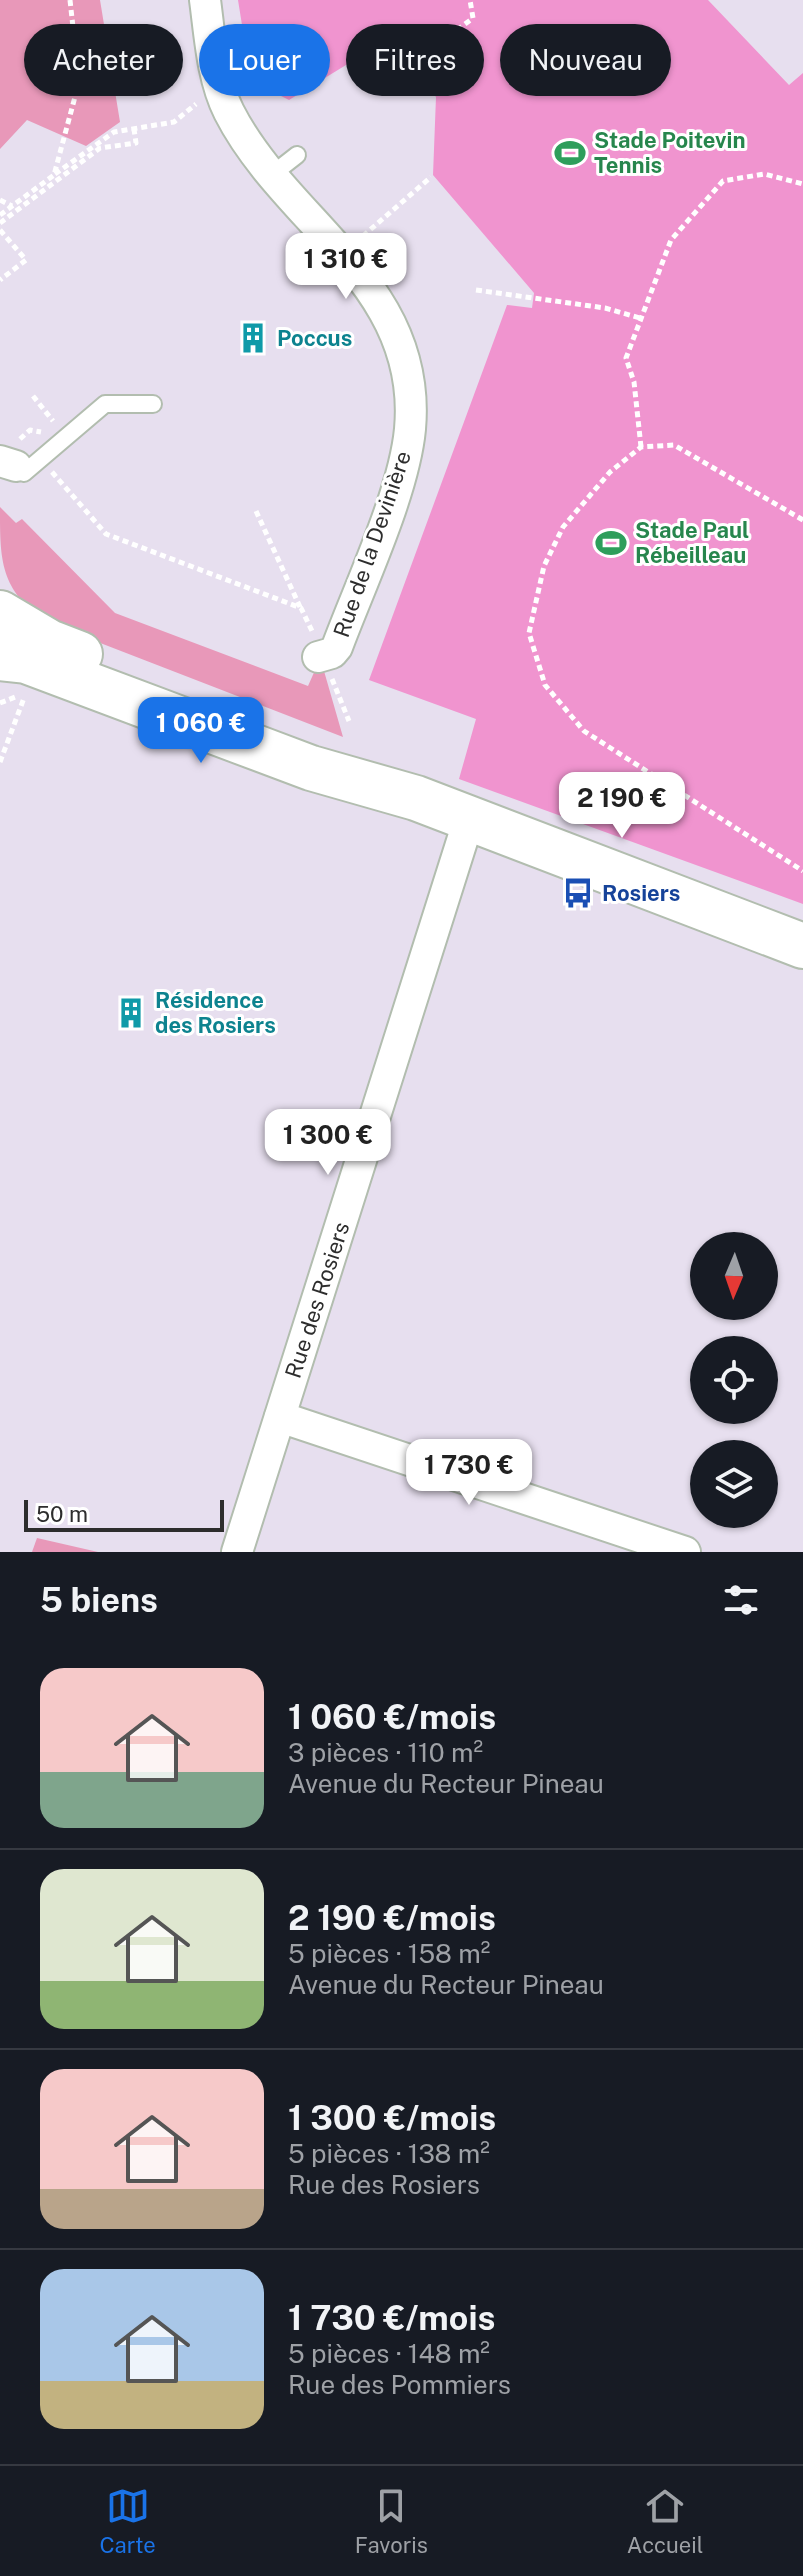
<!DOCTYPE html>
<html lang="fr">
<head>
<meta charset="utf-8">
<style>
  :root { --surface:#171b24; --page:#242831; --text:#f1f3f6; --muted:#9ea1a6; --line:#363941; --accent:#1a73e8 }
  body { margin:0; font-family:"Public Sans",sans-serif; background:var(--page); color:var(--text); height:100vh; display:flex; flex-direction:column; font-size:30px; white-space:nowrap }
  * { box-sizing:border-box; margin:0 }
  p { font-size:26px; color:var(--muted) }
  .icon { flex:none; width:44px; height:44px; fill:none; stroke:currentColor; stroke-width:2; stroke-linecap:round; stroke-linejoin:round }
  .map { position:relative; height:1552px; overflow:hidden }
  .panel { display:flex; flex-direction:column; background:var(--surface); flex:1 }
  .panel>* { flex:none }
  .guide { position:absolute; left:24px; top:24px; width:756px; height:72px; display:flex; gap:16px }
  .needle { width:52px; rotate:182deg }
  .tools { position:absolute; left:690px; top:1232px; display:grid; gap:16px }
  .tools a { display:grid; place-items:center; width:88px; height:88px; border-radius:50%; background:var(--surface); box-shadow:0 2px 6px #0004; font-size:40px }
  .scale { position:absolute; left:24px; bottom:20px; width:200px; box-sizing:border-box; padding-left:8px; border:4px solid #2d2d2d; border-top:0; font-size:22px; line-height:28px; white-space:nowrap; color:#2d2d2d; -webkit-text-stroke:6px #fff; paint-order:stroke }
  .price { position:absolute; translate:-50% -68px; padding:0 18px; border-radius:16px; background:#fff; color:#222; font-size:26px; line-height:52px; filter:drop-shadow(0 2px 4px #0008) }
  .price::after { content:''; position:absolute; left:50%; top:48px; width:24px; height:18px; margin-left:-12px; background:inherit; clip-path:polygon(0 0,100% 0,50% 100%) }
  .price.selected { background:var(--accent); color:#fff }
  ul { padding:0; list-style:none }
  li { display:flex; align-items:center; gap:24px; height:200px; padding:0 40px }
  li+li { border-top:2px solid var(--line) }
  li span { display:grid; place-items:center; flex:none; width:224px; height:160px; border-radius:24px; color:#555 }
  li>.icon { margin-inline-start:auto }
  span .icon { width:96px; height:96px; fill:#fffc; stroke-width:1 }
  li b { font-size:34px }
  h2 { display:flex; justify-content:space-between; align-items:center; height:96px; padding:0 40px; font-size:34px }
  .chip { padding:0 28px; border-radius:36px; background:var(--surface); box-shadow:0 2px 6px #0004; font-size:28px; line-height:72px }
  .chip.selected { background:var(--accent); color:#fff }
  .tabs { display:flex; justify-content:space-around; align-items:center; height:112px; border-top:2px solid var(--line); background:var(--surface); font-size:22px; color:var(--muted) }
  .tabs a { display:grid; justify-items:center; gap:4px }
  .tabs .selected { color:var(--accent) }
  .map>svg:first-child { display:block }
</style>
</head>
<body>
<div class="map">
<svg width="803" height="1552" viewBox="0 0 803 1552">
  <rect width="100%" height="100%" fill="#e7dfef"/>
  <g fill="#e898b9">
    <path d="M0 0H100L120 122 86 146 27 120 0 149Z"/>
    <path d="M0 507 16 523 22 519 115 613 308 686 316 668 324 671 343 737 46 622C0 589 0 561 0 507Z"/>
    <path d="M37 1538 98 1552H32Z"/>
  </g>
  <path fill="#f094cf" d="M238 0H708L789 85 803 73V904L459 779 476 719 369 680 507 305 532 308 534 293 433 175 436 97 390 38 289 100 251 81Z"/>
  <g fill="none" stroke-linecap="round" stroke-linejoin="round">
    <g stroke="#b2bdaf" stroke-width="20">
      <g id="service">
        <path d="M274 173 297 155"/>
        <path d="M24 473 105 404H153"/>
      </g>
    </g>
    <g stroke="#b2bdaf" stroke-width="34">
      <g id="minor">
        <path d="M205 0C210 37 212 78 229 112 286 224 423 284 410 429 404 493 360 585 337 647L332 653 318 657"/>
        <path d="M0 461 16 466"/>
        <path d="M280 1417 685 1552"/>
        <path d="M237 1552 469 819"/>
      </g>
    </g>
    <g stroke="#b2bdaf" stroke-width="48">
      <g id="secondary">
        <path d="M0 613 49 642 80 654"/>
        <path d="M0 658 26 661 311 768 416 798 803 946"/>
      </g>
    </g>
    <g stroke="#fff" stroke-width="5" stroke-dasharray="6 4" stroke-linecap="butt">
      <path d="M377 90 473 18 470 0"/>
      <path d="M55 174 114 132 174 122 196 104"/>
      <path d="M0 200 12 206"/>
      <path d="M0 215 54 175 79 82 70 0"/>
      <path d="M0 223 100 148 136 143 134 129"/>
      <path d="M0 230 26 260 0 280"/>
      <path d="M363 236 431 177"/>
      <path d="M476 290 605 308 640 318"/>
      <path d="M33 396 53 421"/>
      <path d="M20 439 30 430 41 432"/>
      <path d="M641 447 634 382 626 358 671 240 723 181 764 174 803 184"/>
      <path d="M52 472 106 534 301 608 313 633"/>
      <path d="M256 511 300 607"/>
      <path d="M803 520 674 445 641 447 610 472 563 527 544 566 529 633 545 685 584 731 803 871"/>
      <path d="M332 679 349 721"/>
      <path d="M0 703 18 696"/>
      <path d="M0 762 24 698"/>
    </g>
    <use href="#service" stroke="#fff" stroke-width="16"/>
    <use href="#minor" stroke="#fff" stroke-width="30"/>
    <use href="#secondary" stroke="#fff" stroke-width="44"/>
  </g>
  <defs>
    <g id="stadium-bare" transform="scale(2.4)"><path d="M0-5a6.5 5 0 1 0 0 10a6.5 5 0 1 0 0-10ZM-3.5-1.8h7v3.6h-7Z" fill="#2e9e5b" stroke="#fff" stroke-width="2.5" paint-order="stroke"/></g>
    <g id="building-bare" transform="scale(2.4)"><path d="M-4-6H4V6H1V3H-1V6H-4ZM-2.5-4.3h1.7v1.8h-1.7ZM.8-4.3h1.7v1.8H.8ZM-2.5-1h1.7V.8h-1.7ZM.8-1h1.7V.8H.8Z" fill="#0f9aa8" stroke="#fff" stroke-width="2.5" paint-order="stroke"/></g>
    <g id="bus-bare" transform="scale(2.4)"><path d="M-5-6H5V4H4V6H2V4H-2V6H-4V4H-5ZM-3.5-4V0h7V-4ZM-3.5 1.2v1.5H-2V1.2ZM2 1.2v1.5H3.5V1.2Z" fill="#1a4fb4" stroke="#fff" stroke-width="2.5" paint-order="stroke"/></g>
  </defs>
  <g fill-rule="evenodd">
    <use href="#stadium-bare" x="570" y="153"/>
    <use href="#building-bare" x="253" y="338"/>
    <use href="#stadium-bare" x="611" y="543"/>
    <use href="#bus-bare" x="578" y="893"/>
    <use href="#building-bare" x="131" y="1013"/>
  </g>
  <g text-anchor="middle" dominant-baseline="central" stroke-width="6" stroke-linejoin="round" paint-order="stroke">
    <g font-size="22" font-weight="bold" fill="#27864d" stroke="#fff" text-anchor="start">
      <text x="594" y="140">Stade Poitevin<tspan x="594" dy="25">Tennis</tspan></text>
      <text x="635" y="530">Stade Paul<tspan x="635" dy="25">Rébeilleau</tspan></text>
    </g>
    <g font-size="22" font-weight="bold" fill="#0d838f" stroke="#fff" text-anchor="start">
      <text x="277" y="338">Poccus</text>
      <text x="155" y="1000">Résidence<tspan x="155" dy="25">des Rosiers</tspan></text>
    </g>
    <g font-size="22" fill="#2d2d2d" stroke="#fff">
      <text transform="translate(372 544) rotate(-71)">Rue de la Devinière</text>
      <text transform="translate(317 1300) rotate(-72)">Rue des Rosiers</text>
    </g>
    <g font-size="22" font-weight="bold" fill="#164399" stroke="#fff" text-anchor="start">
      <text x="602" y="893">Rosiers</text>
    </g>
  </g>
</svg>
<div class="tools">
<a><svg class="needle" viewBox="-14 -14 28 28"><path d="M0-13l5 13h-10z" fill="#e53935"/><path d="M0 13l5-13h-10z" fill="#9ea1a6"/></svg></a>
<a><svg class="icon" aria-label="locate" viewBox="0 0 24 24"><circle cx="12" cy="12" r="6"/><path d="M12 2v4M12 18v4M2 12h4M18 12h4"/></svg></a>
<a><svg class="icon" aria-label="layers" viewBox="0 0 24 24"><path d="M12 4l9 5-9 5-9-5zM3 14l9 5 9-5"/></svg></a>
</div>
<div class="scale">50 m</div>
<b class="price" style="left:346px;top:301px">1 310 €</b>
<b class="price selected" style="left:201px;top:765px">1 060 €</b>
<b class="price" style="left:622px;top:840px">2 190 €</b>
<b class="price" style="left:328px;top:1177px">1 300 €</b>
<b class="price" style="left:469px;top:1507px">1 730 €</b>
<div class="guide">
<a class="chip">Acheter</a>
<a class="chip selected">Louer</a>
<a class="chip">Filtres</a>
<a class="chip">Nouveau</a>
</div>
</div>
<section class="panel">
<h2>5 biens<svg class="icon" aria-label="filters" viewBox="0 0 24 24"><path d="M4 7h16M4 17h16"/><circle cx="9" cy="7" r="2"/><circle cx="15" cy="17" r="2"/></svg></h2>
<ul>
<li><span style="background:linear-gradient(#f6c9c9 65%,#7fa58c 0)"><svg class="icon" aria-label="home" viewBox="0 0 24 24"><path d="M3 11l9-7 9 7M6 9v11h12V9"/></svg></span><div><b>1 060 €/mois</b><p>3 pièces · 110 m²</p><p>Avenue du Recteur Pineau</p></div></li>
<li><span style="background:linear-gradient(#dfe7d0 70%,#8fb573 0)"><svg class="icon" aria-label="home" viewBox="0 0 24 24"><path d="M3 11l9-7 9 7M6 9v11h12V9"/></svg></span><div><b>2 190 €/mois</b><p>5 pièces · 158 m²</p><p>Avenue du Recteur Pineau</p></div></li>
<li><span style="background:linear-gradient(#f6c9c9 75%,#b9a48a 0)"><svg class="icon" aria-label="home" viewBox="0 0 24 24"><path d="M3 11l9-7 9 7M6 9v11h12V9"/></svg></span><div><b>1 300 €/mois</b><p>5 pièces · 138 m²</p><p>Rue des Rosiers</p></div></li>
<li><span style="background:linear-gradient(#a9c7e8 70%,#c2b280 0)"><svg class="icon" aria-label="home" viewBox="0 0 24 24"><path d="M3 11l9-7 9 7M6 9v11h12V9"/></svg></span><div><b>1 730 €/mois</b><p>5 pièces · 148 m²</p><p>Rue des Pommiers</p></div></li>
</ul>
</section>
<nav class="tabs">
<a class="selected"><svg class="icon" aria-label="map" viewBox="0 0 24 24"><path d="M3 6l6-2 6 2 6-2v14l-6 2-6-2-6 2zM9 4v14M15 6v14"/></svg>Carte</a>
<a><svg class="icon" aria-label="saved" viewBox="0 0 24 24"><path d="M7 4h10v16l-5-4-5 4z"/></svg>Favoris</a>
<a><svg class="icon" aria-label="home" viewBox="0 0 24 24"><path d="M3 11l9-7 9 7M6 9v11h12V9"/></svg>Accueil</a>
</nav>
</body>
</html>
